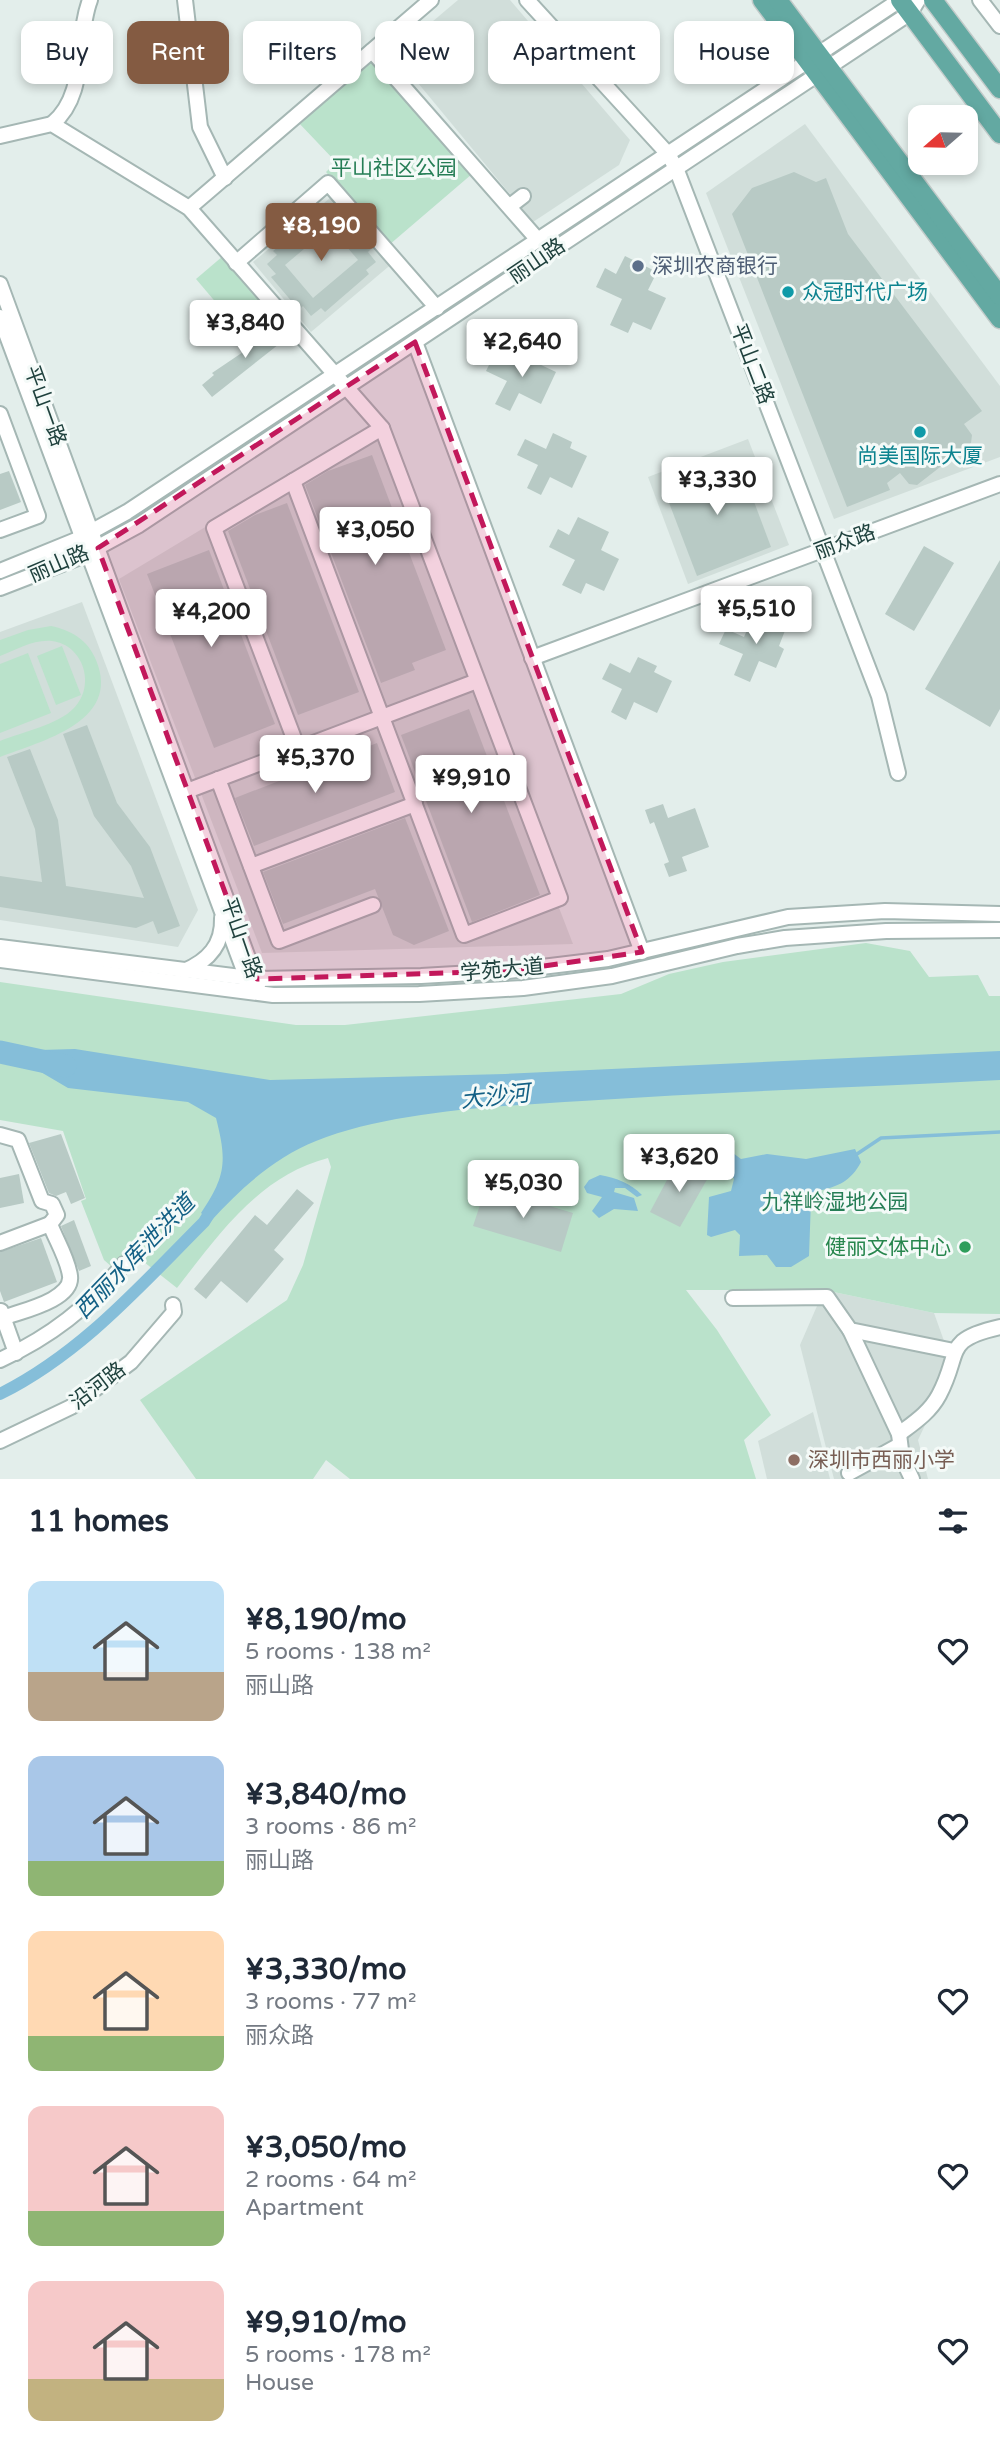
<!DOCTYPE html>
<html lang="en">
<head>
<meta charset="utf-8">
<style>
  :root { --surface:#fff; --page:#f2f2f3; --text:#1f2937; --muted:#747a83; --accent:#845b42 }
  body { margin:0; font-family:"Varela Round","Noto Sans SC",sans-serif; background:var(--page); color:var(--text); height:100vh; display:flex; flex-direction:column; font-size:26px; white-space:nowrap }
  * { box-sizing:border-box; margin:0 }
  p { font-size:23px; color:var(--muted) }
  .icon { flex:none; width:38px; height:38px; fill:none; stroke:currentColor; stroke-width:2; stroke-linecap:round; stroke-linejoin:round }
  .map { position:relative; height:1479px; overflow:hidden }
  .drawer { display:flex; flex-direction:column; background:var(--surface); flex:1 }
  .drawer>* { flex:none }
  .hud { position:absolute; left:21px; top:21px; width:959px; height:63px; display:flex; gap:14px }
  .needle { width:46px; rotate:250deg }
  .controls { position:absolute; left:908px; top:105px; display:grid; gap:14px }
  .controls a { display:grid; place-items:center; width:70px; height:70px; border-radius:14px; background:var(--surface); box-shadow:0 4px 10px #0003; font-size:35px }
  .price { position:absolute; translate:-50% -60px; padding:0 16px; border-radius:7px; background:#fff; color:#222; font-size:23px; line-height:46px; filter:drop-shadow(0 2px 4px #0008) }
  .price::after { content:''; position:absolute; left:50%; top:42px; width:21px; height:16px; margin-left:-10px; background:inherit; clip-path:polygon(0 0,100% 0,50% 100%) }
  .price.selected { background:var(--accent); color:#fff }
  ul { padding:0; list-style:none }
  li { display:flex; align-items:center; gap:21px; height:175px; padding:0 28px }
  li span { display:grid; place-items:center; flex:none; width:196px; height:140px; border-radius:14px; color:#555 }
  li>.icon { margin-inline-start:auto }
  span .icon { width:84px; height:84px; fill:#fffc; stroke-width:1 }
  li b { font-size:30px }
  h2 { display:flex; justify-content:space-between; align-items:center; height:84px; padding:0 28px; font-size:30px }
  .chip { padding:0 24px; border-radius:14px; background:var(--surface); box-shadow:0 4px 10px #0003; font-size:24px; line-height:63px }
  .chip.selected { background:var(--accent); color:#fff }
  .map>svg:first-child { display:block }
</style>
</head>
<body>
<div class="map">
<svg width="1000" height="1479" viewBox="0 0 1000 1479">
  <rect width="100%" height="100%" fill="#e3eeeb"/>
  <g fill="#d1deda">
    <path d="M458 0H510L630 140 619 165 533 222 394 54Z"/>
    <path d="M805 124 1000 386V457L834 519 706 193Z"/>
    <path d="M336 193 394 262 311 332 253 262Z"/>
    <path d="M373 426 573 944 262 953 119 579Z"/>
    <path d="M748 439 789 545 688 584 648 477Z"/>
    <path d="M82 602 198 910 178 947 0 920V632Z"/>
    <path d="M824 1290 934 1313 953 1366 918 1440 928 1479H834L800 1345Z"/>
    <path d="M813 1412 830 1479H767L758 1441Z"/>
  </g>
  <g fill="#bae2cb">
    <path d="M371 58 472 174 389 245 326 172 336 162 298 122Z"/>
    <path d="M223 256 262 302 235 325 196 279Z"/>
    <path d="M51 626C71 630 88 640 96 660 122 722 41 741 0 757V741C22 732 58 725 74 708 96 686 84 645 52 641 34 639 16 650 0 656V640L28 630Z"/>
    <path d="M62 646 81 695 56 705 37 656Z"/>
    <path d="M28 653 51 713 0 733V664Z"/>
    <path d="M866 943 910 951 929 977 978 975 989 996H1000V1314L934 1313 824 1290H686L717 1330 771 1415 744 1440 756 1479H350L326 1460 313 1479H196L140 1400 287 1300 303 1265 331 1167 328 1158C259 1176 219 1234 177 1288L130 1251 112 1267 104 1260 81 1201 86 1199 63 1131 0 1120V982L296 1025H345L621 994 669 974 723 962Z"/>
  </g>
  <g fill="#85bed9">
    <path d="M75 1049 270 1080 505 1074 1000 1051V1080C861 1087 721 1092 582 1101 500 1106 392 1111 316 1141 275 1157 240 1189 211 1221L201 1213C226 1176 227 1161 216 1118L188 1102 68 1088 34 1068 35 1054 40 1050Z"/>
    <path d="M855 1149 861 1162C851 1181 838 1187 817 1191L811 1200 809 1256 791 1267H776L767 1255 739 1256 740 1235 735 1230 711 1237 707 1235 709 1197 731 1191 734 1179 721 1154 729 1150 741 1159 767 1154 806 1159Z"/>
    <path d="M600 1175C617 1178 630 1183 642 1195L637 1197 625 1188H615L614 1192 634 1198 638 1211 614 1209 599 1218 592 1211 602 1197 587 1193 584 1187 589 1180Z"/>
  </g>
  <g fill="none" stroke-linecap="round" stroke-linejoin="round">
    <path stroke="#85bed9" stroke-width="3.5" d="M857 1154 881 1138 1000 1132"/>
    <path stroke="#85bed9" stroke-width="12" d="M0 1394C82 1353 140 1286 204 1222L215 1204"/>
    <path stroke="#85bed9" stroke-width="23" d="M0 1052 65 1066"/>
  </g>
  <g fill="#b8cac5" fill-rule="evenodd">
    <path d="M794 172 816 182 826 178 848 234 982 411 964 424 972 435 971 443 917 485 909 484 900 473 887 483 890 490 847 507 732 214 752 188Z"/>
    <path d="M332 209 340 219 344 216 363 237 372 248 368 252 376 262 366 270 369 274 325 312 321 308 311 316 303 306 299 310 271 277 276 274 267 264 277 255 273 251 319 213 322 217ZM330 227 358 260 313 298 285 265Z"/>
    <path d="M625 256 657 272 648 290 666 298 651 330 633 322 628 333 610 325 622 299 596 287 605 268 616 274Z"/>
    <path d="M278 325 288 337 212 397 202 385 214 375 212 373 252 346 250 343 265 331 267 334Z"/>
    <path d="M522 349 541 358 539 364 556 372 541 404 519 393 510 411 495 404 507 381 486 371 494 355 514 365Z"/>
    <path d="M553 433 572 442 570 448 587 456 572 488 550 477 541 495 527 488 538 465 517 455 525 439 546 449Z"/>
    <path d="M372 455 446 650 412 663 415 670 381 683 305 485 328 471Z"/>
    <path d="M738 459 771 547 697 576 663 487Z"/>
    <path d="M9 471 21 502 0 510V474Z"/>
    <path d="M287 503 359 692 298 715 228 531 255 515Z"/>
    <path d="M578 517 609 532 601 550 619 559 604 591 586 583 581 594 562 585 575 560 549 547 558 529 569 535Z"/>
    <path d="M924 546 954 563 914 631 885 614Z"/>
    <path d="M209 550 275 724 214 748 147 574Z"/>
    <path d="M1000 560V709L990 727 925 689Z"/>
    <path d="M754 614 786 628 779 646 784 649 776 668 759 661 750 682 734 675 743 654 719 644 726 629 744 637Z"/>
    <path d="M638 657 657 666 654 672 672 681 657 713 634 702 626 720 611 712 622 689 602 679 610 663 630 673Z"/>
    <path d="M469 709 540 895 472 922 401 735Z"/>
    <path d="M87 725 117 803 150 847 180 926 158 934 153 921 136 928 0 907V876L42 882 35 829 7 757 30 749 58 820 66 886 144 898 131 866 94 816 63 734Z"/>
    <path d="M377 743 395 792 254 846 235 798Z"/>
    <path d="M663 804 668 818 695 808 709 847 682 857 687 871 669 877 664 864 669 862 654 822 650 824 645 810Z"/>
    <path d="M405 818 449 931 414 945 393 935 375 889 283 924 263 872Z"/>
    <path d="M61 1134 85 1198 71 1204 66 1192 56 1196 49 1193 29 1143Z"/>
    <path d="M676 1163 709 1176 680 1227 650 1212Z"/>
    <path d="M19 1174 24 1203 0 1208V1178Z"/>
    <path d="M486 1187 573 1213 561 1252 473 1226Z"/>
    <path d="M297 1189 314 1203 274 1250 284 1259 247 1303 221 1281 206 1299 194 1289 255 1215 267 1225Z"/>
    <path d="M74 1220 91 1266 79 1271 61 1226Z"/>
    <path d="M41 1238 57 1282 4 1302 0 1291V1252Z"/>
  </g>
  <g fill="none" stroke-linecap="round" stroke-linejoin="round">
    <g stroke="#a5b7b4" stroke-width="18">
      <g id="minor">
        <path d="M185 0 200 127 225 178"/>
        <path d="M527 0 668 154 676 168 879 696 898 773"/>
        <path d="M980 0 1000 26"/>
        <path d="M372 51 538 240"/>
        <path d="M52 124C88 95 75 39 90 0"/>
        <path d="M0 136 52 124 189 208 382 428 560 898 464 935 293 481"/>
        <path d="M510 206 523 196"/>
        <path d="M189 208 431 0"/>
        <path d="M236 263 328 183 437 308"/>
        <path d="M0 284 258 985"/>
        <path d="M0 317 249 984"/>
        <path d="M415 342 642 952"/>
        <path d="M0 414 38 516 0 530"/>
        <path d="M0 571 76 540 127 512 900 0"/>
        <path d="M0 588 80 557 139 525 892 25 910 13 918 0"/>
        <path d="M532 658 1000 484"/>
        <path d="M298 749 214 528 382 428"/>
        <path d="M218 779 279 941 373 905"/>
        <path d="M179 794 477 681"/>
        <path d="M251 866 415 804"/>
        <path d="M0 947 257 979 421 976 508 971 608 959 788 917 885 911 1000 914"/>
        <path d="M0 960 273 995 419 994 523 988 612 976 737 946 785 938 886 931 1000 930"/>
        <path d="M184 971C208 961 223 945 222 918"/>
        <path d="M0 1135 18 1140 42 1201 52 1204 57 1215 50 1224C56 1240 68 1259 70 1276 73 1300 21 1311 3 1318"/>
        <path d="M0 1243 50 1224"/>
        <path d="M733 1298 827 1297 850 1330 954 1351"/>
        <path d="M1 1311 16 1353"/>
        <path d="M850 1330 899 1434 902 1458 912 1479"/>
        <path d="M0 1360C50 1337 89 1307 124 1264"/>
        <path d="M899 1434C915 1422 930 1412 939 1395 962 1352 942 1340 1000 1327"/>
        <path d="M0 1441 71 1407 131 1362 174 1312 173 1305"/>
        <path d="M849 1473 900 1445"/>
      </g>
    </g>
    <g stroke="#c1cac9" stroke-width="21">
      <g id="major">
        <path d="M762 0 1000 319"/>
        <path d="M778 0 1000 296"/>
        <path d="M900 0 1000 134"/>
        <path d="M933 0 1000 89"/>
      </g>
    </g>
    <use href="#minor" stroke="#fff" stroke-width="14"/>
    <use href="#major" stroke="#63a9a2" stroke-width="18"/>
  </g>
  <path fill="#c2185b" fill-opacity="0.2" stroke="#c2185b" stroke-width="5" stroke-dasharray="14 9" stroke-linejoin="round" d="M415 342 642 952 508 971 257 979 98 548Z"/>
  <circle fill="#5c6f8a" stroke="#f4faf8" stroke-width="2.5" cx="638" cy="266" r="7"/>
  <g fill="#0f9aa8" stroke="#f4faf8" stroke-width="2.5">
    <circle cx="788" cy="292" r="7"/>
    <circle cx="920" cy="432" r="7"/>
  </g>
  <circle fill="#2e9e5b" stroke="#f4faf8" stroke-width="2.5" cx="965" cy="1247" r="7"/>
  <circle fill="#8d6e63" stroke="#f4faf8" stroke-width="2.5" cx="794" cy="1460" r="7"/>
  <g text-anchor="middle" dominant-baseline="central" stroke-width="6" stroke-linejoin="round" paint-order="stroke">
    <g font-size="21" fill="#267e56" stroke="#f4faf8">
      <text x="394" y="168">平山社区公园</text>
      <text x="835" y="1202">九祥岭湿地公园</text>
    </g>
    <g font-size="21" fill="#20423e" stroke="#f4faf8">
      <text transform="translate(537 261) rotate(-34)">丽山路</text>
      <text transform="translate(752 364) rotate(69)">平山二路</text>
      <text transform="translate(45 406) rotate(70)">平山一路</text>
      <text transform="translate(845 542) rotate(-20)">丽众路</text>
      <text transform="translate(59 564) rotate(-23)">丽山路</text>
      <text transform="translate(241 938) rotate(71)">平山一路</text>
      <text transform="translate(502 970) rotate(-5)">学苑大道</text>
      <text transform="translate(98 1386) rotate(-37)">沿河路</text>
    </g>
    <g font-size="21" fill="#4e5e75" stroke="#f4faf8" text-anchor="start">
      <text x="652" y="266">深圳农商银行</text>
    </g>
    <g font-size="21" fill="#0d838f" stroke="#f4faf8" text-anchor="start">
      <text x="802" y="292">众冠时代广场</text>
      <text x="920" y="456" text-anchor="middle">尚美国际大厦</text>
    </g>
    <g font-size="21" fill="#27864d" stroke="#f4faf8" text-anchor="end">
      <text x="951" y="1247">健丽文体中心</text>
    </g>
    <g font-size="21" fill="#785e54" stroke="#f4faf8" text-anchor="start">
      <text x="808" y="1460">深圳市西丽小学</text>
    </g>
    <g font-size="23" font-style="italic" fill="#136085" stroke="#f4faf8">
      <text transform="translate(495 1097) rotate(-6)">大沙河</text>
      <text transform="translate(135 1257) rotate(-46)">西丽水库泄洪道</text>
    </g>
  </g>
</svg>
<div class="controls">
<a><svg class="needle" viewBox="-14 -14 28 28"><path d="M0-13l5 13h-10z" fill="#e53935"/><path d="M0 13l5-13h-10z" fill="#747a83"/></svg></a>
</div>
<b class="price selected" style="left:321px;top:263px">¥8,190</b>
<b class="price" style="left:245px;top:360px">¥3,840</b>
<b class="price" style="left:522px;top:379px">¥2,640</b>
<b class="price" style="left:717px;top:517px">¥3,330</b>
<b class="price" style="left:375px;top:567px">¥3,050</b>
<b class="price" style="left:756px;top:646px">¥5,510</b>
<b class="price" style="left:211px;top:649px">¥4,200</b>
<b class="price" style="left:315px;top:795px">¥5,370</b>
<b class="price" style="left:471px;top:815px">¥9,910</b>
<b class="price" style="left:679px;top:1194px">¥3,620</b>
<b class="price" style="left:523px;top:1220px">¥5,030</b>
<div class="hud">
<a class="chip">Buy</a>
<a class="chip selected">Rent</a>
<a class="chip">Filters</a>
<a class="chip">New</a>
<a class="chip">Apartment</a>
<a class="chip">House</a>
</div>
</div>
<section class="drawer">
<h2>11 homes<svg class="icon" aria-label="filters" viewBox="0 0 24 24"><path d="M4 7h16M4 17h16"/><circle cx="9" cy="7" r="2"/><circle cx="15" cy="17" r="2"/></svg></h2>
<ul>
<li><span style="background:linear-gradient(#bfe0f5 65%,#b9a48a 0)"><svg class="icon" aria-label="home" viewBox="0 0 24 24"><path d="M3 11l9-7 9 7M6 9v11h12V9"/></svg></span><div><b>¥8,190/mo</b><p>5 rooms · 138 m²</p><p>丽山路</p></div><svg class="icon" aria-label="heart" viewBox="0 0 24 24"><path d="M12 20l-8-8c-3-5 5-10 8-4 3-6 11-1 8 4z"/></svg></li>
<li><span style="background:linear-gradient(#a9c7e8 75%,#8fb573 0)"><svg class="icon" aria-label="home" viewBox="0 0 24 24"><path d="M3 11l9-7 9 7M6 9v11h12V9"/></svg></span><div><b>¥3,840/mo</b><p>3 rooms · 86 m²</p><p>丽山路</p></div><svg class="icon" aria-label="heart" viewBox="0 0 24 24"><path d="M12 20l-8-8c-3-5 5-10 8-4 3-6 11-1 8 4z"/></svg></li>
<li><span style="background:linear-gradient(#ffd9b3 75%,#8fb573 0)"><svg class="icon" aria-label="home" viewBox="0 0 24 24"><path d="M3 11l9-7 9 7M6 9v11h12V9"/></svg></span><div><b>¥3,330/mo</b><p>3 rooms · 77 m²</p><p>丽众路</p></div><svg class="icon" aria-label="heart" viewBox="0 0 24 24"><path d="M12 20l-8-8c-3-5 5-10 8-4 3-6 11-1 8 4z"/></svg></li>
<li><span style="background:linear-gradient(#f6c9c9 75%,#8fb573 0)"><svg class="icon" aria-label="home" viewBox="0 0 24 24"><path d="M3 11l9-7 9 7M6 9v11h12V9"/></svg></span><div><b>¥3,050/mo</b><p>2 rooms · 64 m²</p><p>Apartment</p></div><svg class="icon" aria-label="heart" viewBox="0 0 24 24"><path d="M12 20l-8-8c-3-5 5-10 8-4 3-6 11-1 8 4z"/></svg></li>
<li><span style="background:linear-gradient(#f6c9c9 70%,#c2b280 0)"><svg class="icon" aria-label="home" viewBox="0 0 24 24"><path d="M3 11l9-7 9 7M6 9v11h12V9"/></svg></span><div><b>¥9,910/mo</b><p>5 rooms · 178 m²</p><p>House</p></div><svg class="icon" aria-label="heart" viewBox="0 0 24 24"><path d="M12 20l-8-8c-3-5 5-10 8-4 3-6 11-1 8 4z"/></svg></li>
</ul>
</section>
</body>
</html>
